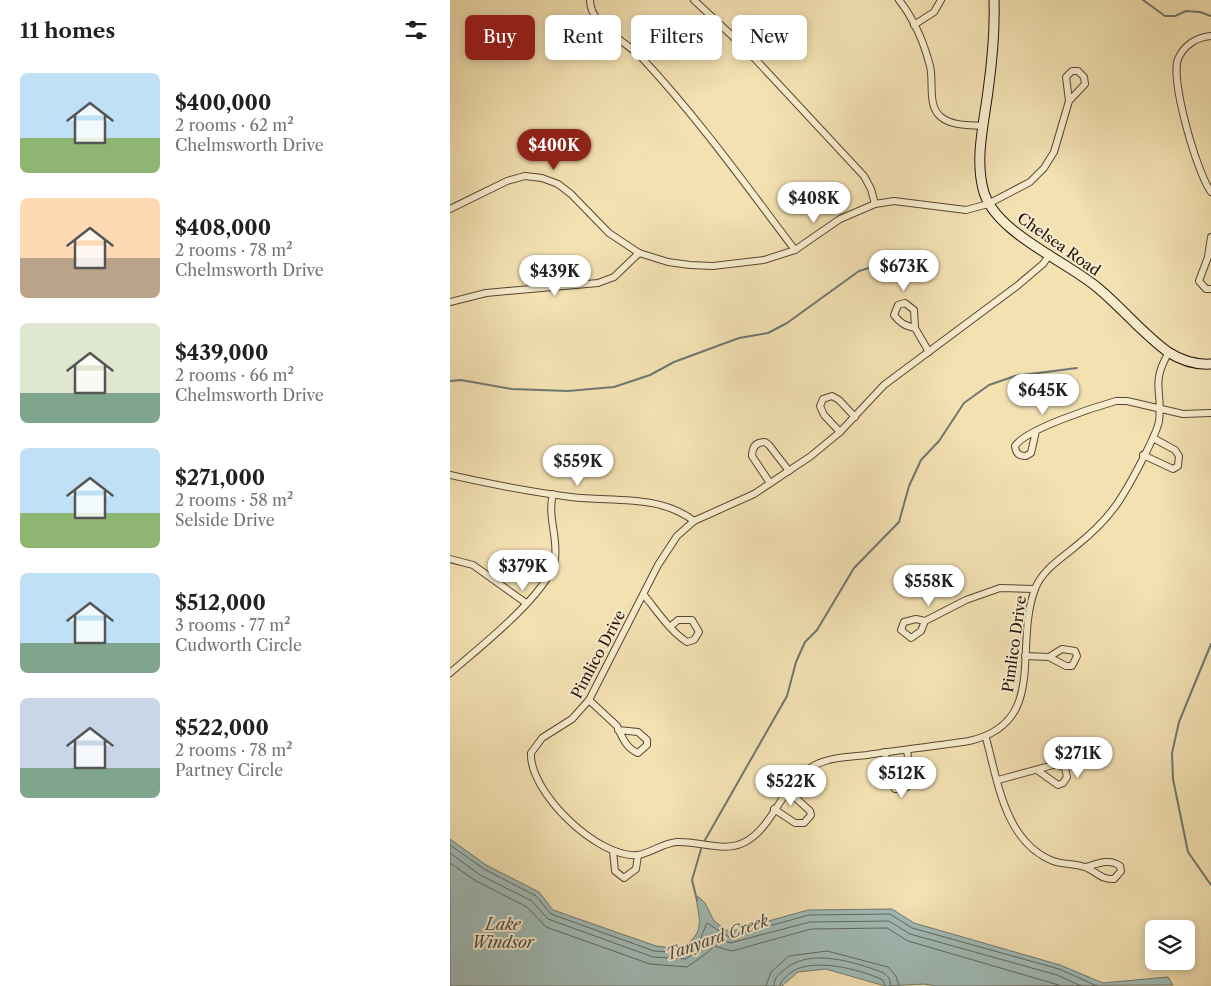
<!DOCTYPE html>
<html lang="en">
<head>
<meta charset="utf-8">
<style>
  :root { --surface:#fff; --page:#f6f6f6; --text:#202124; --muted:#757577; --accent:#8f2418 }
  body { margin:0; font-family:"Libre Caslon Text",serif; background:var(--page); color:var(--text); height:100vh; display:flex; flex-direction:column; font-size:19px; white-space:nowrap }
  * { box-sizing:border-box; margin:0 }
  p { font-size:16px; color:var(--muted) }
  .icon { flex:none; width:28px; height:28px; fill:none; stroke:currentColor; stroke-width:2; stroke-linecap:round; stroke-linejoin:round }
  .map { position:relative; flex:1; overflow:hidden }
  .side { display:flex; flex-direction:column; background:var(--surface); width:450px }
  .side>* { flex:none }
  .guide { position:absolute; left:15px; top:15px; width:475px; height:45px; display:flex; gap:10px }
  .controls { position:absolute; left:695px; top:920px; display:grid; gap:10px }
  .controls a { display:grid; place-items:center; width:50px; height:50px; border-radius:8px; background:var(--surface); box-shadow:0 2px 8px #0003; font-size:25px }
  .price { position:absolute; translate:-50% -42px; padding:0 11px; border-radius:18px; background:#fff; color:#222; font-size:16px; line-height:32px; filter:drop-shadow(0 1px 2px #0008) }
  .price::after { content:''; position:absolute; left:50%; top:30px; width:15px; height:11px; margin-left:-8px; background:inherit; clip-path:polygon(0 0,100% 0,50% 100%) }
  .price.selected { background:var(--accent); color:#fff }
  ul { padding:0; list-style:none }
  li { display:flex; align-items:center; gap:15px; height:125px; padding:0 20px }
  li span { display:grid; place-items:center; flex:none; width:140px; height:100px; border-radius:8px; color:#555 }
  li>.icon { margin-inline-start:auto }
  span .icon { width:60px; height:60px; fill:#fffc; stroke-width:1 }
  li b { font-size:21px }
  h2 { display:flex; justify-content:space-between; align-items:center; height:60px; padding:0 20px; font-size:21px }
  .tag { padding:0 18px; border-radius:8px; background:var(--surface); box-shadow:0 2px 8px #0003; font-size:18px; line-height:45px }
  .tag.selected { background:var(--accent); color:#fff }
  main { display:flex; flex:1; min-height:0 }
  .map>svg:first-child { display:block }
</style>
</head>
<body>
<main>
<section class="side">
<h2>11 homes<svg class="icon" aria-label="filters" viewBox="0 0 24 24"><path d="M4 7h16M4 17h16"/><circle cx="9" cy="7" r="2"/><circle cx="15" cy="17" r="2"/></svg></h2>
<ul>
<li><span style="background:linear-gradient(#bfe0f5 65%,#8fb573 0)"><svg class="icon" aria-label="home" viewBox="0 0 24 24"><path d="M3 11l9-7 9 7M6 9v11h12V9"/></svg></span><div><b>$400,000</b><p>2 rooms · 62 m²</p><p>Chelmsworth Drive</p></div></li>
<li><span style="background:linear-gradient(#ffd9b3 60%,#b9a48a 0)"><svg class="icon" aria-label="home" viewBox="0 0 24 24"><path d="M3 11l9-7 9 7M6 9v11h12V9"/></svg></span><div><b>$408,000</b><p>2 rooms · 78 m²</p><p>Chelmsworth Drive</p></div></li>
<li><span style="background:linear-gradient(#dfe7d0 70%,#7fa58c 0)"><svg class="icon" aria-label="home" viewBox="0 0 24 24"><path d="M3 11l9-7 9 7M6 9v11h12V9"/></svg></span><div><b>$439,000</b><p>2 rooms · 66 m²</p><p>Chelmsworth Drive</p></div></li>
<li><span style="background:linear-gradient(#bfe0f5 65%,#8fb573 0)"><svg class="icon" aria-label="home" viewBox="0 0 24 24"><path d="M3 11l9-7 9 7M6 9v11h12V9"/></svg></span><div><b>$271,000</b><p>2 rooms · 58 m²</p><p>Selside Drive</p></div></li>
<li><span style="background:linear-gradient(#bfe0f5 70%,#7fa58c 0)"><svg class="icon" aria-label="home" viewBox="0 0 24 24"><path d="M3 11l9-7 9 7M6 9v11h12V9"/></svg></span><div><b>$512,000</b><p>3 rooms · 77 m²</p><p>Cudworth Circle</p></div></li>
<li><span style="background:linear-gradient(#c9d6e8 70%,#7fa58c 0)"><svg class="icon" aria-label="home" viewBox="0 0 24 24"><path d="M3 11l9-7 9 7M6 9v11h12V9"/></svg></span><div><b>$522,000</b><p>2 rooms · 78 m²</p><p>Partney Circle</p></div></li>
</ul>
</section>
<div class="map">
<svg width="761" height="986" viewBox="0 0 761 986">
  <rect width="100%" height="100%" fill="#f3e1b2"/>
  <filter id="stains"><feTurbulence type="fractalNoise" baseFrequency=".004" numOctaves="4"/><feColorMatrix values="0 0 0 0 .2 0 0 0 0 .09 0 0 0 0 .02 0 0 0 .5 -.17"/></filter>
  <radialGradient id="worn" r=".72"><stop offset=".6" stop-color="#630" stop-opacity="0"/><stop offset="1" stop-color="#630" stop-opacity=".3"/></radialGradient>
  <path fill="#a0bbb7" stroke="#6e7772" d="M0 839 36 865 89 892 103 910 206 946 231 949C255 932 250 924 246 897H249L255 903 264 921 279 932 358 910 442 909 464 923 610 965 653 983 718 977 723 985 486 986 474 984 435 986 376 969 348 972 332 986H0Z"/>
  <g fill="none" stroke-linecap="round" stroke-linejoin="round">
    <g stroke="#626660" stroke-width="1">
      <path d="M0 845 34 869 86 896 101 914 204 951 234 953 249 942 257 923 279 937 359 915 440 914 462 928 609 969 647 986"/>
      <path d="M0 853 30 875 82 901 98 919 203 957 236 959 253 947 261 934 280 943 360 922 439 921 460 934 607 975 631 986"/>
      <path d="M0 863 26 881 77 907 96 927 200 964 237 967 257 953 264 946 282 951 361 929 437 928 458 941 612 986"/>
      <path d="M316 986 321 972 339 956 377 951 438 967 446 976 449 986"/>
      <path d="M324 986C324 978 328 975 334 970 359 947 405 962 434 973L439 978 441 986"/>
      <path d="M330 986C331 980 335 978 339 974 359 956 410 969 433 980L435 986"/>
    </g>
    <g stroke="#6e7772" stroke-width="2">
      <path d="M693 0 715 16H725L736 11 750 12 761 16"/>
      <path d="M0 381 11 380 62 389 118 391 164 387 200 375 224 362 289 338 318 333 337 323 409 271 439 262"/>
      <path d="M761 644 729 722 722 753 723 779 738 852 761 885"/>
      <path d="M255 840 337 696 346 662 355 642 367 630 404 568 449 522 459 486 471 460 489 441 514 403 539 385 565 376 627 368"/>
      <path d="M247 900 242 880 251 849"/>
    </g>
    <g stroke="#574634" stroke-width="8">
      <g id="street">
        <path d="M140 0C140 26 176 41 192 58 248 118 295 184 345 250"/>
        <path d="M244 0 294 47 414 176 421 189 425 204"/>
        <path d="M449 0C464 19 474 43 480 66 484 82 477 106 491 117 502 126 519 125 532 126"/>
        <path d="M464 25 484 12 491 0"/>
        <path d="M761 36C747 37 734 45 728 59 720 80 747 173 761 192"/>
        <path d="M0 209 57 181 75 176 92 178 108 184 121 194 159 233 189 253 218 262 240 265 263 266 314 260 345 250 390 219 425 204 444 201 516 210 538 204 580 182 594 168 604 152 619 101 635 84 634 77 628 71H622L616 77 619 101"/>
        <path d="M761 237 758 257 749 281 756 289H761"/>
        <path d="M600 254 593 264 567 286 434 385 390 432 361 456 304 494 244 521 227 536 208 565 139 700 122 719 92 738 81 753C79 792 148 859 188 855 201 853 213 843 227 842 249 841 275 853 295 842 325 826 333 781 365 765 381 757 400 757 417 755 451 750 485 746 519 741 599 723 563 648 585 589 592 570 611 559 626 546 645 531 662 514 674 493 682 480 707 434 709 421 713 390 700 384 719 352"/>
        <path d="M0 302 36 293 148 283 164 277 189 253"/>
        <path d="M465 328C455 326 450 323 444 315L448 305 455 303 464 310 465 328 479 352"/>
        <path d="M586 431 581 453 576 456C569 456 566 454 565 446 576 429 645 407 666 401H677L733 414 761 413"/>
        <path d="M390 432 374 415 370 406 373 399 382 396 389 400 405 417"/>
        <path d="M693 455 723 469 728 466 729 456 725 450 703 438"/>
        <path d="M0 475C40 484 81 492 121 497 163 502 209 494 244 521"/>
        <path d="M320 483 302 456C302 447 306 442 315 442L319 445 339 471"/>
        <path d="M0 559 23 565 76 603"/>
        <path d="M194 595C207 611 220 631 237 642L244 640 249 632 242 620H228L220 627"/>
        <path d="M475 621 471 631 461 638 451 630 454 622 466 619 475 621 516 600 550 588 585 589"/>
        <path d="M575 656 599 657 616 666H622L627 656 625 651 612 649 599 657"/>
        <path d="M0 673C26 650 101 592 105 559 108 536 97 516 103 494"/>
        <path d="M139 700 167 726C172 737 176 748 188 753L197 745V740L188 732 168 730"/>
        <path d="M536 738C548 782 555 842 603 861 613 865 627 863 637 868 647 872 651 880 664 879L671 871 670 866C659 858 647 864 636 867"/>
        <path d="M435 752 439 780 445 789 457 787 461 779 457 750"/>
        <path d="M548 780 607 764 615 768 617 777 613 783 608 785 587 770"/>
        <path d="M324 809 345 823H354L361 815 360 811 337 790"/>
        <path d="M163 851 165 871 174 878 186 869 188 855"/>
      </g>
    </g>
    <g stroke="#23120a" stroke-width="11">
      <path id="secondary" d="M544 0C545 29 542 62 538 91 534 123 525 157 533 189 543 232 615 260 648 288 672 308 693 334 718 352 732 361 745 365 761 364"/>
    </g>
    <use href="#street" stroke="#f7eccd" stroke-width="6"/>
    <use href="#secondary" stroke="#f7eccd" stroke-width="9"/>
  </g>
  <g text-anchor="middle" dominant-baseline="central" stroke-width="4" stroke-linejoin="round" paint-order="stroke">
    <g font-size="15" fill="#23120a" stroke="#f7eccd">
      <text transform="translate(609 244) rotate(35)">Chelsea Road</text>
      <text transform="translate(564 644) rotate(-82)">Pimlico Drive</text>
      <text transform="translate(148 654) rotate(-62)">Pimlico Drive</text>
    </g>
    <g font-size="16" font-style="italic" fill="#4f4d47" stroke="#f7eccd">
      <text x="53" y="924">Lake<tspan x="53" dy="18">Windsor</tspan></text>
      <text transform="translate(267 937) rotate(-19)">Tanyard Creek</text>
    </g>
  </g>
  <rect width="100%" height="100%" filter="url(#stains)"/>
  <rect width="100%" height="100%" fill="url(#worn)"/>
</svg>
<div class="controls">
<a><svg class="icon" aria-label="layers" viewBox="0 0 24 24"><path d="M12 4l9 5-9 5-9-5zM3 14l9 5 9-5"/></svg></a>
</div>
<b class="price selected" style="left:104px;top:171px">$400K</b>
<b class="price" style="left:364px;top:224px">$408K</b>
<b class="price" style="left:454px;top:292px">$673K</b>
<b class="price" style="left:105px;top:297px">$439K</b>
<b class="price" style="left:593px;top:416px">$645K</b>
<b class="price" style="left:128px;top:487px">$559K</b>
<b class="price" style="left:73px;top:592px">$379K</b>
<b class="price" style="left:479px;top:607px">$558K</b>
<b class="price" style="left:628px;top:779px">$271K</b>
<b class="price" style="left:452px;top:799px">$512K</b>
<b class="price" style="left:341px;top:807px">$522K</b>
<div class="guide">
<a class="tag selected">Buy</a>
<a class="tag">Rent</a>
<a class="tag">Filters</a>
<a class="tag">New</a>
</div>
</div>
</main>
</body>
</html>
